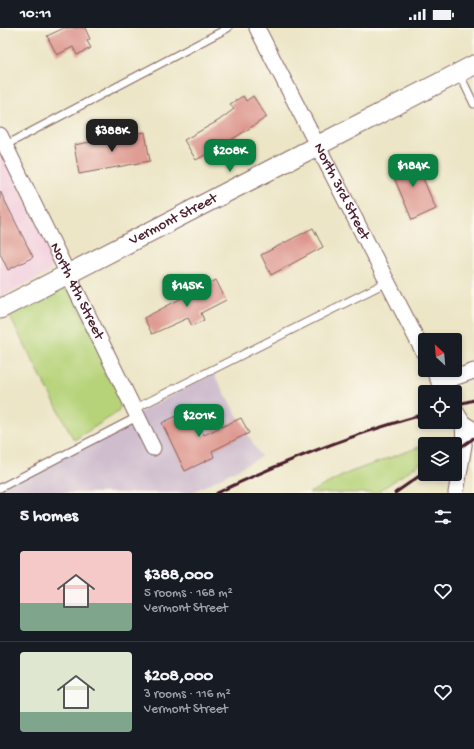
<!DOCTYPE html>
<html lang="en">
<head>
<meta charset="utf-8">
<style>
  :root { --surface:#171b24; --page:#242831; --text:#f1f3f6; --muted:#9ea1a6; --line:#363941; --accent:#0b8043 }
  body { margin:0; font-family:"Gochi Hand",sans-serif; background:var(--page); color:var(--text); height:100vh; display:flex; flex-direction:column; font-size:15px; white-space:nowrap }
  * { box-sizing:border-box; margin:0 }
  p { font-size:13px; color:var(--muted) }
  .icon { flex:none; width:22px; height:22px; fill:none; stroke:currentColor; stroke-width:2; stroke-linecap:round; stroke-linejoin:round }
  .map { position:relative; height:465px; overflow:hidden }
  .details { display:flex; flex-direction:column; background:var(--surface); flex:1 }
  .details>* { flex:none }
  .needle { width:26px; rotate:334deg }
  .controls { position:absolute; left:418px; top:305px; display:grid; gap:8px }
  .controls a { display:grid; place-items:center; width:44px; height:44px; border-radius:4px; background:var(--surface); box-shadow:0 2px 6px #0003; font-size:20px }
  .price { position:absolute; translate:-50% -34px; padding:0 9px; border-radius:8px; background:var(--accent); color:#fff; font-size:13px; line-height:26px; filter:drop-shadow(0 1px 2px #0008) }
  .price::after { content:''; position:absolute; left:50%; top:24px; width:12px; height:9px; margin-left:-6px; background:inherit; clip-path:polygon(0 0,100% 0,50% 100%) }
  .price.selected { background:#222; color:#fff }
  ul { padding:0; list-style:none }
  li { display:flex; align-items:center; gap:12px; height:100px; padding:0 20px }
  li+li { border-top:1px solid var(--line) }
  li span { display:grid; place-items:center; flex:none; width:112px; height:80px; border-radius:4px; color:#555 }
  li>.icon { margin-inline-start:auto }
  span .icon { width:48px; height:48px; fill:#fffc; stroke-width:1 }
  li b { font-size:17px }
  h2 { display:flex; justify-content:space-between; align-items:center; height:48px; padding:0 20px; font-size:17px }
  .status { display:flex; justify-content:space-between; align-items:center; height:28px; padding:0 20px; background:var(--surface); direction:ltr }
  .status svg { height:11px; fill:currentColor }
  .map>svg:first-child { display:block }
</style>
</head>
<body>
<div class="status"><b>10:11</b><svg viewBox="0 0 49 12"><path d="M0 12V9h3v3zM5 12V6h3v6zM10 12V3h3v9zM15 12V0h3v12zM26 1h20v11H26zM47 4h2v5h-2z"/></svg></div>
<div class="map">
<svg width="474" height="465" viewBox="0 0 474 465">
  <rect width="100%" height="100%" fill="#fbf7ec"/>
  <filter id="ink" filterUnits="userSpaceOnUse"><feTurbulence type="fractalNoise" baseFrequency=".025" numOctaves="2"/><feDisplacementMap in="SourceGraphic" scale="8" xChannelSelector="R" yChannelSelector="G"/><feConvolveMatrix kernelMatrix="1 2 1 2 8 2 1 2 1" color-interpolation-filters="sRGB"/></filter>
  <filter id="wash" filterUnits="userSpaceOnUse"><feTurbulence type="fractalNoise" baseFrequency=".012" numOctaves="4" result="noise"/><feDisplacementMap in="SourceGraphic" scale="16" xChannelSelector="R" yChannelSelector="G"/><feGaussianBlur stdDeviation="0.9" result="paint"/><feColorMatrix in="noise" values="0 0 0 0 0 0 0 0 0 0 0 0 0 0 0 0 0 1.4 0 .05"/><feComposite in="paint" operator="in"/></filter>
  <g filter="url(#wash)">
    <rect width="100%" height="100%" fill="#ece5c6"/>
    <path fill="#f3cfdf" d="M2 126 52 225 54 235 49 244 0 269V127Z"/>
    <path fill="#cfbdce" d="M213 345 261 429 191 465H0V456L72 421Z"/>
    <g fill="#b6d379" stroke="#807952">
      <path d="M59 261 67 262 75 272 124 370 118 384 74 412 9 287Z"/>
      <path d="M425 417V432L376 465H309L348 445Z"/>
    </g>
    <g id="blocks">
      <g fill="#dd958d">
        <path d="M64 0H85L90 11 87 13 91 20 77 27 73 19 57 27 47 8Z"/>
        <path d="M243 68 246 73 253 68 267 89 228 114 196 132 184 112 218 93 234 81 230 76Z"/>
        <path d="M145 104 150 133 79 146 74 117Z"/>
        <path d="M414 129 436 181 412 192 390 140Z"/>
        <path d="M0 163 33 229 8 242 0 225Z"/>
        <path d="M313 200 323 219 271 247 261 227Z"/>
        <path d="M216 252 226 272 201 285 204 292 192 298 188 290 152 306 144 290Z"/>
        <path d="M191 381 204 407 241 390 249 405 212 423 214 429 185 443 162 395Z"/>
      </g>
    </g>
  </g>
  <g filter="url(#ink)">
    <use href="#blocks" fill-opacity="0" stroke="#836461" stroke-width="1"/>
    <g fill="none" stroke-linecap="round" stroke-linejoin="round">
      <g stroke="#836461" stroke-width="9">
        <g id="service">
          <path d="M459 45 474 76"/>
          <path d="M4 118 228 0"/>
          <path d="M134 381 387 254"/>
          <path d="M0 460 137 389"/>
        </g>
      </g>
      <g stroke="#836461" stroke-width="17">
        <g id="minor">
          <path id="s1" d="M257 0 425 327"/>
          <path id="s2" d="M0 107 153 420"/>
          <path d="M433 342 445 364"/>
          <path d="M439 355 474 343"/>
          <path d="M455 382 463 395 474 402"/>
          <path d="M456 465 464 417 463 395"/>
        </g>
      </g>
      <g stroke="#836461" stroke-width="21">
        <g id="tertiary">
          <path id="s3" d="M0 281 474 37"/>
        </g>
      </g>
      <use href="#service" stroke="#fff" stroke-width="7"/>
      <use href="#minor" stroke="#fff" stroke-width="15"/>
      <use href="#tertiary" stroke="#fff" stroke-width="19"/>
      <g stroke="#4a1f2b" stroke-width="3">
        <path d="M455 377 474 372"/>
        <path d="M455 423 474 410"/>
        <path d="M217 465C284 433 353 406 425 386"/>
        <path d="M395 465 425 444"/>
      </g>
    </g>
  </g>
  <g text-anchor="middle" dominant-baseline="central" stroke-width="3" stroke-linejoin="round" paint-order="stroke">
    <g font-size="15" fill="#4a1f2b" stroke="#fbf7ec">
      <text stroke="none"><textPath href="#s1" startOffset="184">North 3rd Street</textPath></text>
      <text stroke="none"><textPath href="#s3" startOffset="195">Vermont Street</textPath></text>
      <text stroke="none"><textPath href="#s2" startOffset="174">North 4th Street</textPath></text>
    </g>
  </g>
</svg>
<div class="controls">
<a><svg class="needle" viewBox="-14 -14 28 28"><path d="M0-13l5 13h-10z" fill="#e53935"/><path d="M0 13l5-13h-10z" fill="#9ea1a6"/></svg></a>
<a><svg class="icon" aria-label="locate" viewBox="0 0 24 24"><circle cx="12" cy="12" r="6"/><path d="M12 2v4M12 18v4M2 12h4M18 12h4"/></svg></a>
<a><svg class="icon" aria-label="layers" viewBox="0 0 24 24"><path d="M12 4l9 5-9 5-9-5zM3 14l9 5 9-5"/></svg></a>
</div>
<b class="price selected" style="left:112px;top:125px">$388K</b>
<b class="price" style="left:230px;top:145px">$208K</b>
<b class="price" style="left:413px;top:160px">$184K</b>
<b class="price" style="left:187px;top:280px">$145K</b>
<b class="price" style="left:199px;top:410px">$201K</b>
</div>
<section class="details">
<h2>5 homes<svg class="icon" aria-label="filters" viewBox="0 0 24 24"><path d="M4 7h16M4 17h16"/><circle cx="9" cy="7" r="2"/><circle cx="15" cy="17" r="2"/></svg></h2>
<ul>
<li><span style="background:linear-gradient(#f6c9c9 65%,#7fa58c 0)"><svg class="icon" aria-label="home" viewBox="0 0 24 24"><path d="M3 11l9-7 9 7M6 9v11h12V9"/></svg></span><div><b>$388,000</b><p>5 rooms · 168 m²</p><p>Vermont Street</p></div><svg class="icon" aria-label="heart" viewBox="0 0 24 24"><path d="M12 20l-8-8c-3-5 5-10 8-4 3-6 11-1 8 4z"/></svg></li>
<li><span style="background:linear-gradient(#dfe7d0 75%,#7fa58c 0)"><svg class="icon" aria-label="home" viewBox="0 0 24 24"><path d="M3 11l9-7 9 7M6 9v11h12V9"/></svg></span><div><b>$208,000</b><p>3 rooms · 116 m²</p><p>Vermont Street</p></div><svg class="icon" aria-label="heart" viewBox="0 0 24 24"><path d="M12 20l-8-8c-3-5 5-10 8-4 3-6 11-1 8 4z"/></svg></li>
</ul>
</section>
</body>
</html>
